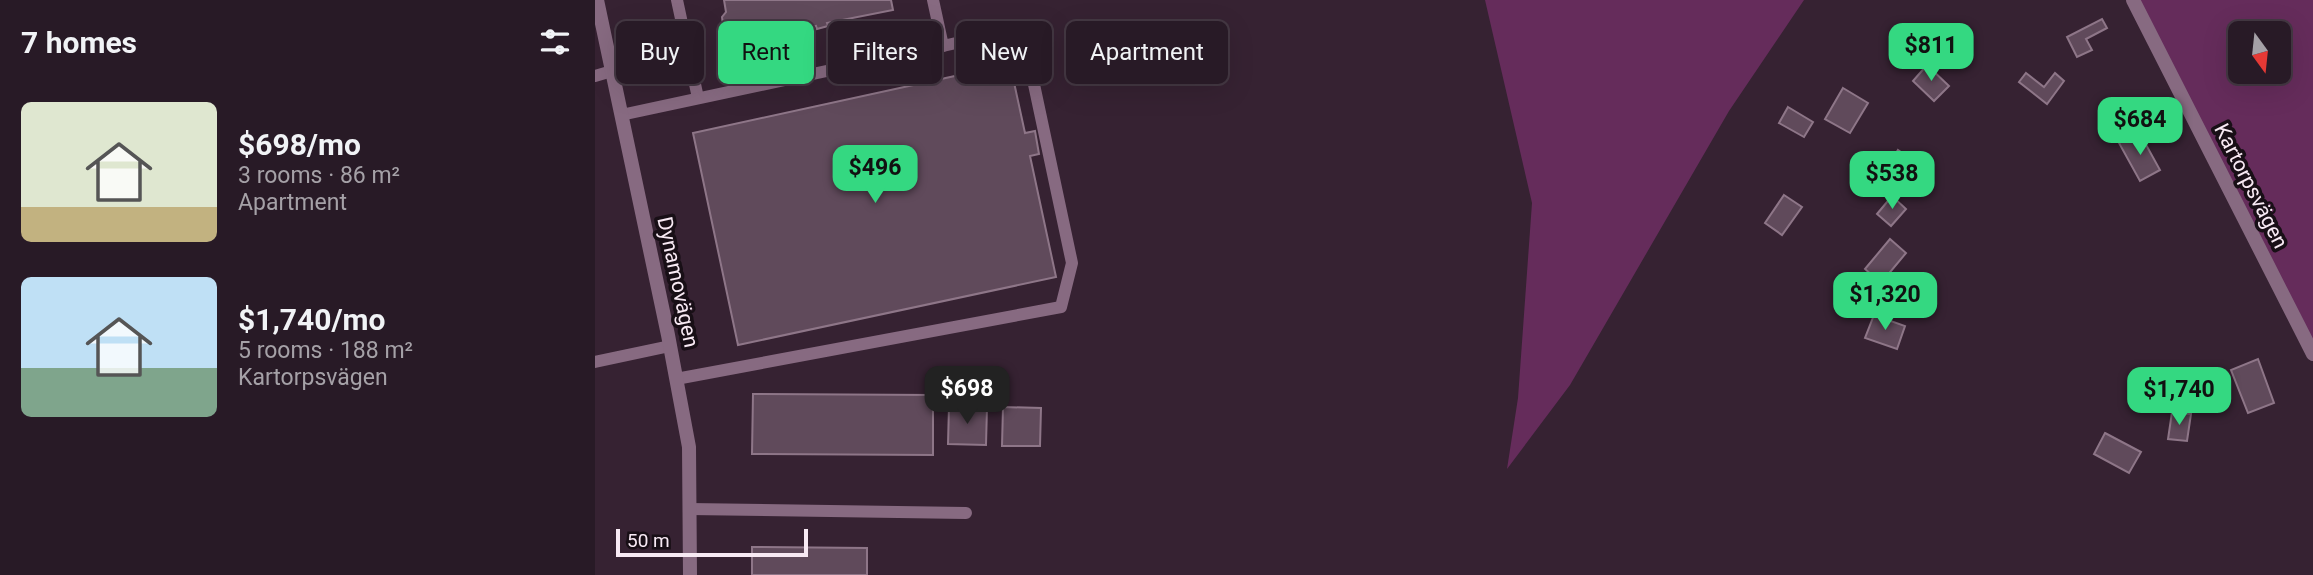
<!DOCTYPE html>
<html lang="en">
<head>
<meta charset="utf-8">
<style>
  :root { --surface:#281a26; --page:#30232e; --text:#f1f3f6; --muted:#a5a1a7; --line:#443843; --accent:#34d881 }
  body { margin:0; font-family:Roboto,sans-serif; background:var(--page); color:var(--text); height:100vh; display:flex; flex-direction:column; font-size:26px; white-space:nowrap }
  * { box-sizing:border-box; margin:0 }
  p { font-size:23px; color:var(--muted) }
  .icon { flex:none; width:38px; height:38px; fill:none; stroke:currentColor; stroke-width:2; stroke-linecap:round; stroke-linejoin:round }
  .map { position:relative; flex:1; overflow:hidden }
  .side { display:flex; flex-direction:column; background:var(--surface); width:595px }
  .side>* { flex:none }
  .hud { position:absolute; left:21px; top:21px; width:665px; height:63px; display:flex; gap:14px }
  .needle { width:46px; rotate:165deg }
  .controls { position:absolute; left:1633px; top:21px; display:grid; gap:14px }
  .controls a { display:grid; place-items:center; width:63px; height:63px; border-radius:10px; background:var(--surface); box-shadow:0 7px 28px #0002,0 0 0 2px var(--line); font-size:35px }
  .scale { position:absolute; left:21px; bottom:18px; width:192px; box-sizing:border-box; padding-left:7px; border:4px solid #f8eaf4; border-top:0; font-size:19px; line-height:24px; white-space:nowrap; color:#f8eaf4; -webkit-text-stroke:5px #180f16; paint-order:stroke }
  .price { position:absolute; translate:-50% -60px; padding:0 16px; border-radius:14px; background:var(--accent); color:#111; font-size:23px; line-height:46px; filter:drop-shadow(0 2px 4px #0008) }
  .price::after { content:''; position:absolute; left:50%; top:42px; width:21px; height:16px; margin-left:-10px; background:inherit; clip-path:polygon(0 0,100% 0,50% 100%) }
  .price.active { background:#222; color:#fff }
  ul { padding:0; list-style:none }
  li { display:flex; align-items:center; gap:21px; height:175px; padding:0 21px }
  li span { display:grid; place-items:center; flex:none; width:196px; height:140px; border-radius:10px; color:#555 }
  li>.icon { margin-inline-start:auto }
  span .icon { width:84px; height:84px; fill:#fffc; stroke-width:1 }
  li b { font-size:30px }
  h2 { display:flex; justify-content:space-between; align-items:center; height:84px; padding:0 21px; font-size:30px }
  .chip { padding:0 24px; border-radius:10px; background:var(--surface); box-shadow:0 7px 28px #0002,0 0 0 2px var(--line); font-size:24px; line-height:63px }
  .chip.active { background:var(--accent); color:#111 }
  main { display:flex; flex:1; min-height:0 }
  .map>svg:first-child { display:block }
</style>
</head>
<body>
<main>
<section class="side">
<h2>7 homes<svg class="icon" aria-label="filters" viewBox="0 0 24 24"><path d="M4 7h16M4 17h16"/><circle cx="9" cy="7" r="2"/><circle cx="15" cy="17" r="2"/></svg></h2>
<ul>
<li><span style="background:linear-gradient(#dfe7d0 75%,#c2b280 0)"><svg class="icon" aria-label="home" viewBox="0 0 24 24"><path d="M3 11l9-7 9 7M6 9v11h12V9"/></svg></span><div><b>$698/mo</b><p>3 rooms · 86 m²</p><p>Apartment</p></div></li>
<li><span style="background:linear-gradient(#bfe0f5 65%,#7fa58c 0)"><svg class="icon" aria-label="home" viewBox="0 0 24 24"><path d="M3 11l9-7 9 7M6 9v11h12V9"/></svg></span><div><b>$1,740/mo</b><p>5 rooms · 188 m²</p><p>Kartorpsvägen</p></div></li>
</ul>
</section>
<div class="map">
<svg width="1718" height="575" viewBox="0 0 1718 575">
  <rect width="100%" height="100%" fill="#362232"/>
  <g fill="#652c5b" fill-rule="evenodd">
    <path d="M890 0H1209L1134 111 975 385 912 469 923 398 937 203Z"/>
    <path d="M1544 0H1718V347ZM1645 33H1684V72H1645Z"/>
  </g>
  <g fill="#604a5b" stroke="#8e7688" stroke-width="2">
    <path d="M129 0H296L298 10 232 23 233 26 222 29 221 26 138 43 135 28 128 25 127 17 131 12Z"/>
    <path d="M1507 19 1512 28 1491 39 1497 50 1482 57 1472 37Z"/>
    <path d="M415 64 430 133 440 131 444 154 435 156 461 277 143 345 98 133Z"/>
    <path d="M1332 65 1354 86 1339 101 1318 81Z"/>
    <path d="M1431 73 1449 87 1460 73 1469 81 1452 104 1424 82Z"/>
    <path d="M1248 88 1273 103 1255 133 1230 119Z"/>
    <path d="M1193 107 1218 122 1209 137 1184 123Z"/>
    <path d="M1544 132 1565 170 1545 181 1524 143Z"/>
    <path d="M1303 150 1330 168 1314 192 1299 182 1306 172 1294 164Z"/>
    <path d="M1189 195 1207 207 1187 235 1170 223Z"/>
    <path d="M1297 196 1311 209 1296 226 1282 214Z"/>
    <path d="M1295 239 1311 253 1286 283 1270 269Z"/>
    <path d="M1279 315 1310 326 1302 349 1270 338Z"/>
    <path d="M1663 359 1679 403 1653 413 1636 370Z"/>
    <path d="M158 394 338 395V455L157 454Z"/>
    <path d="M354 406 392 407 391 445 353 444Z"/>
    <path d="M408 407 446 408 445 446H407Z"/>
    <path d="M1577 412 1596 414 1592 441 1573 439Z"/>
    <path d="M1510 433 1546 452 1534 473 1499 454Z"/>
    <path d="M157 547 272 548V575H157Z"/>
  </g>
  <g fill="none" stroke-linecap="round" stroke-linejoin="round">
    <g stroke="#876a81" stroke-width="12">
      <path d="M82 0 103 98"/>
      <path d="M0 76 17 71"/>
      <path d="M26 115 348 46"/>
      <path d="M0 362 75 346"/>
      <path d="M81 379 466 307 477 263 427 28 348 46 338 0"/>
      <path d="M94 509 371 513"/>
    </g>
    <g stroke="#876a81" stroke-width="14">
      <path d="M2 0 73 335 94 447 95 575"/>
      <path d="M1538 0 1718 354"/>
    </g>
  </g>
  <g text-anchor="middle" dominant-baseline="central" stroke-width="7" stroke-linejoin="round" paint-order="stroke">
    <g font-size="21" fill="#f8eaf4" stroke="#180f16">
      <text transform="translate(1656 186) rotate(63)">Kartorpsvägen</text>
      <text transform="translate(83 282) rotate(78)">Dynamovägen</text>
    </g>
  </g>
</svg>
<div class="controls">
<a><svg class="needle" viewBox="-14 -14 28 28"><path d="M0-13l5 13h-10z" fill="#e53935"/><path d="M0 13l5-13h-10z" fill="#a5a1a7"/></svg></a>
</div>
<div class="scale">50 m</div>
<b class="price" style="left:1336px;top:83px">$811</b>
<b class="price" style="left:1545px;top:157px">$684</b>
<b class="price" style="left:280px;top:205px">$496</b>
<b class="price" style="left:1297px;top:211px">$538</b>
<b class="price" style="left:1290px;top:332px">$1,320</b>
<b class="price active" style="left:372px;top:426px">$698</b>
<b class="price" style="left:1584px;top:427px">$1,740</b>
<div class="hud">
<a class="chip">Buy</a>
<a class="chip active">Rent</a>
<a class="chip">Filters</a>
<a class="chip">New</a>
<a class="chip">Apartment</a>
</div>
</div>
</main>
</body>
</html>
